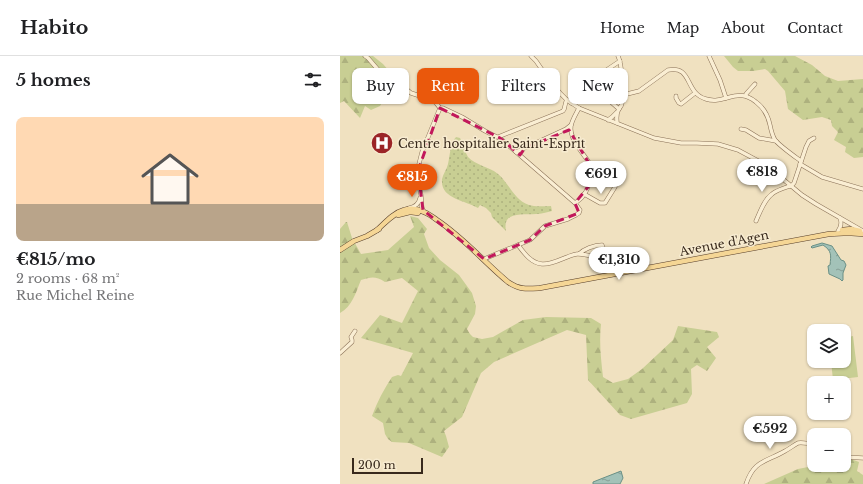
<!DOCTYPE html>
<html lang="en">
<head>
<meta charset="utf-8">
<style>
  :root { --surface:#fff; --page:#f6f6f6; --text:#202124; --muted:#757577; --line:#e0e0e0; --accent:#ea580c }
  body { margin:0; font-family:"Libre Baskerville",serif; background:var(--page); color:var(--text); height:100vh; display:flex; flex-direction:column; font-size:15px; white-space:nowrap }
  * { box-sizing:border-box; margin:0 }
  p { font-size:13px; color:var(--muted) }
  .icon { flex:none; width:22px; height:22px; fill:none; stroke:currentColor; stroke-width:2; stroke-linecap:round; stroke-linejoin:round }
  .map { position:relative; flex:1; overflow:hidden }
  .drawer { display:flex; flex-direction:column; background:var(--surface); width:340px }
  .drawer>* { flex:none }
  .banner { position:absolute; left:12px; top:12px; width:380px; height:36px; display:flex; gap:8px }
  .controls { position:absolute; left:467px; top:268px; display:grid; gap:8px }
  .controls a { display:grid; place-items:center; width:44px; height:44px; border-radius:8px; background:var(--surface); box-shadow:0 1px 3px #0004; font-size:20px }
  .scale { position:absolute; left:12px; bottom:10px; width:71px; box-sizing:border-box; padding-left:4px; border:2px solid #38291c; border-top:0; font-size:11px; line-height:14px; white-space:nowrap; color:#38291c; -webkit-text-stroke:3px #f7ebd0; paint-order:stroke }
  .price { position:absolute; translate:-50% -34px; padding:0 9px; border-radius:14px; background:#fff; color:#222; font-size:13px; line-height:26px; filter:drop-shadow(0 1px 2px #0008) }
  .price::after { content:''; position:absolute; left:50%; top:24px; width:12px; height:9px; margin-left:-6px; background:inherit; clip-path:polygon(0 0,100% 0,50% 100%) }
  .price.selected { background:var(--accent); color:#fff }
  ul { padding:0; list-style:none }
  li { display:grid; align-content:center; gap:8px; height:212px; padding:0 16px }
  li+li { border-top:1px solid var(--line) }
  li span { display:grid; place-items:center; height:124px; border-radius:8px; color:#555 }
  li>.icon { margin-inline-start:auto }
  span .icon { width:72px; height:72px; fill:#fffc; stroke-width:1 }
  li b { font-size:17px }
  h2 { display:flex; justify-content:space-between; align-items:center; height:48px; padding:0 16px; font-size:17px }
  .pill { padding:0 14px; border-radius:8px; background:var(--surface); box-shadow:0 1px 3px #0004; font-size:14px; line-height:36px }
  .pill.selected { background:var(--accent); color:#fff }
  header { display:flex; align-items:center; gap:24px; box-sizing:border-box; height:56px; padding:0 20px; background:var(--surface); border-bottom:1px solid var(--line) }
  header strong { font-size:19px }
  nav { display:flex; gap:22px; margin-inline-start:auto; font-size:14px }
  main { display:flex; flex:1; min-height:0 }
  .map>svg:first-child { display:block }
</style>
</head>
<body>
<header>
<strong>Habito</strong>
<nav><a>Home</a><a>Map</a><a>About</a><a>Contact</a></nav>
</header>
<main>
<section class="drawer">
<h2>5 homes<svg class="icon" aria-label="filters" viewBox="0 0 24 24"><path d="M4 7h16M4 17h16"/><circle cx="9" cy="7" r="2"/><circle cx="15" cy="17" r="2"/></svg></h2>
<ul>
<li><span style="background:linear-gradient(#ffd9b3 70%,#b9a48a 0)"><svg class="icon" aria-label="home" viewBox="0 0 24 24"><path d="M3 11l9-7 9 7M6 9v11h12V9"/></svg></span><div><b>€815/mo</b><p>2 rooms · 68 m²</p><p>Rue Michel Reine</p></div></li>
</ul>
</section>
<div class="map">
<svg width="523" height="428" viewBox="0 0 523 428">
  <defs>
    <pattern id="grass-dots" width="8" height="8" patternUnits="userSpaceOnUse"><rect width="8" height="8" fill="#c8ce93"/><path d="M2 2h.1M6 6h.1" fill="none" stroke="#adb17e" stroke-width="1.8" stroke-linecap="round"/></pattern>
    <pattern id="forest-firs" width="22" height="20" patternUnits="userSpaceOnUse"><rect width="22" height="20" fill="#c8ce93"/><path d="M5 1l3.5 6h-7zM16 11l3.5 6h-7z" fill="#adb17e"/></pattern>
    <pattern id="water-ripples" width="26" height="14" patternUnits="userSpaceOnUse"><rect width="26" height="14" fill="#a3c2b8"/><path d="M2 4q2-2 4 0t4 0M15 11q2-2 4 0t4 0" fill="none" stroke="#869e95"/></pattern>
  </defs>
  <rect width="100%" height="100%" fill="#f0e1c0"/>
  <path fill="url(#grass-dots)" d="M116 81 120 82 121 84C123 89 125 96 128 101 135 109 150 111 158 118 169 127 174 144 189 149 195 151 204 150 211 150L212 155C207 156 201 158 196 158 182 159 162 155 166 175L152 161 151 157 146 152 140 149 138 152C125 144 100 143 102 123 103 118 107 113 108 108 110 99 110 88 116 81Z"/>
  <g fill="url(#forest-firs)">
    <path d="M0 0H33L43 8 57 24 55 30 46 28 40 39 34 33 38 41 43 45 40 50 31 54 25 50 20 62 4 45 0 47Z"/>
    <path d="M384 0H455L472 9 485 20 498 25 523 23V101L514 102 505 96 506 91 494 84 498 76 492 70 491 64 482 61 463 64 448 53 445 35 428 15 425 13 413 15H398L393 11Z"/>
    <path d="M70 160 78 162 87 173 84 178 89 192 100 204 119 219 132 237 136 250 135 258 127 273 130 278 133 281 142 283 153 281 183 264 206 261 251 262 261 268C259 286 261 304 263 321L273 327 288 323 302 313 333 284 338 270 377 276 379 281 367 291 376 302 367 315 357 309 351 313 352 338 347 347 291 363 280 359 248 324 246 279 227 274 154 306 141 317 122 361 104 375 106 380 109 391 102 401 69 387 52 386 48 383 45 378 43 367 32 360C37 346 44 333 52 321L58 319 61 320 73 297 21 282 40 259 62 267 78 235 62 222 45 226C35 220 32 221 21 224 16 236 12 251 0 257V173L6 166H7L12 182 21 198 48 194 74 171Z"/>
    <path d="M504 403H511L519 406 517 415 523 419V428H424L458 413 468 411 474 408V409H504Z"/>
  </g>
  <path fill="#c8ce93" d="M513 280 518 321 493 324 491 305H504V282Z"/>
  <g fill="url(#water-ripples)" stroke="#6a9086">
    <path d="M482 187 492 190 501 204 504 205 506 209 503 217V224L502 225 500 223 489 218 488 210 490 209C491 199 492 195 483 189L472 192 471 191 472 190Z"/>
    <path d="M281 415 283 422 280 428H253V426Z"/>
  </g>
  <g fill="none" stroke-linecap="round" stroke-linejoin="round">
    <g stroke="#8a7157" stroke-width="4.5">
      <g id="minor">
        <path d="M25 0 28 2 40 16 51 24 65 32 71 37 92 44 96 47 100 52"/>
        <path d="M191 0 196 5 212 28 220 37 227 44 239 52 314 82 341 87H357L378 88 398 94 426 109 462 139 476 148 523 175"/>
        <path d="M369 0 380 24 386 42"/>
        <path d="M261 36 263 39 279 53"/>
        <path d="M283 39 299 35 328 14C353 9 344 37 366 43 385 49 397 30 416 46 424 52 428 59 430 69 431 74 432 79 435 84 439 89 455 101 461 105"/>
        <path d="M336 40V42L339 47 341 48 355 37"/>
        <path d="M406 40V38L415 28"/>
        <path d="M231 47 247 27 280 5"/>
        <path d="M100 52H103L122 61 145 75 161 83 235 147 240 154 239 157 236 159 228 163 205 170 190 184 144 203"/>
        <path d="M268 64 272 61 277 56"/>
        <path d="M277 67C277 63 276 59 278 55 279 52 282 50 282 47 284 37 282 8 278 0"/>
        <path d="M401 73 406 74 419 82 436 85"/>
        <path d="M158 81 223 55C226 52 224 47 227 44"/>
        <path d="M176 96 226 73 231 69"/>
        <path d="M460 108 482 121 523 133"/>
        <path d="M451 130 454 127 466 91 469 85 474 82"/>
        <path d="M244 138 260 147H265L275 131 276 126"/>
        <path d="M235 147C238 145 241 143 243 140 250 131 253 116 248 105 242 96 229 82 231 70 232 64 236 58 239 52"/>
        <path d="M69 152C75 151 79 147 80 142"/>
        <path d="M84 156 82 152 81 139 77 117 78 112 82 96 100 52"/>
        <path d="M416 165C420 156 424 144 432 138 437 134 444 132 450 130"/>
        <path d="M498 175C501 171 502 167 500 162"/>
        <path d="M178 189C184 197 191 207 202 208 214 209 225 200 237 198 245 197 262 206 264 194L262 189C254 189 244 193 239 198"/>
        <path d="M0 297 12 286V284L11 281 15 275"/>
        <path d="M504 401 523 402"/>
        <path d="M406 428C414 404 426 406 445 395 449 393 454 389 458 387 463 386 469 388 474 388"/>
      </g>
    </g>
    <g stroke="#573f2c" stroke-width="5.5">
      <g id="major">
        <path d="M58 159 70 156 78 157"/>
        <path d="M37 174C45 167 53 157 64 154 70 152 78 153 84 156 89 158 93 161 97 164 124 182 144 206 168 226 180 234 187 233 200 232L489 178 508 177 523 178"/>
        <path d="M502 174 511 173 520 175"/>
        <path d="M0 194 14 185 27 180 39 173"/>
      </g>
    </g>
    <use href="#minor" stroke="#faeed3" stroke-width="3.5"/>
    <use href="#major" stroke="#f5d695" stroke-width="4.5"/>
  </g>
  <path fill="none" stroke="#c2185b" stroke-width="3" stroke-dasharray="8 5" stroke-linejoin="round" d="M100 52 160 82 180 99 185 92 229 74 250 109 248 131 235 147 239 157 205 170 190 184 144 203 83 154 78 115Z"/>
  <defs>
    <g id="hospital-disc" transform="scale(1.15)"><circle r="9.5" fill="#9b2427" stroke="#f7ebd0"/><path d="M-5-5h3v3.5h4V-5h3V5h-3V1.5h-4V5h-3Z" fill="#fff"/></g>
  </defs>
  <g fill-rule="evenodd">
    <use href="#hospital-disc" x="42" y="87"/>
  </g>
  <g text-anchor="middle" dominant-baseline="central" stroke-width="3" stroke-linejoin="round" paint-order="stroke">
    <g font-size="12" fill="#38291c" stroke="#f7ebd0" text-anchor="start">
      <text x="58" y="87">Centre hospitalier Saint-Esprit</text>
    </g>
    <g font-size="12" fill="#38291c" stroke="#f7ebd0">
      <text transform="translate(384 187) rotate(-11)">Avenue d'Agen</text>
    </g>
  </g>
</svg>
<div class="controls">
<a><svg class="icon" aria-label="layers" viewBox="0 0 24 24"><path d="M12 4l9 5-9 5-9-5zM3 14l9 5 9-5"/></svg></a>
<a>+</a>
<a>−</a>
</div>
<div class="scale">200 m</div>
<b class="price" style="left:422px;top:137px">€818</b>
<b class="price" style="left:261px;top:139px">€691</b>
<b class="price selected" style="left:72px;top:142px">€815</b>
<b class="price" style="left:279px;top:225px">€1,310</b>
<b class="price" style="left:430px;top:394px">€592</b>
<div class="banner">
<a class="pill">Buy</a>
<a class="pill selected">Rent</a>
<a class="pill">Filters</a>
<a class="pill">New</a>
</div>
</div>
</main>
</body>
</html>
